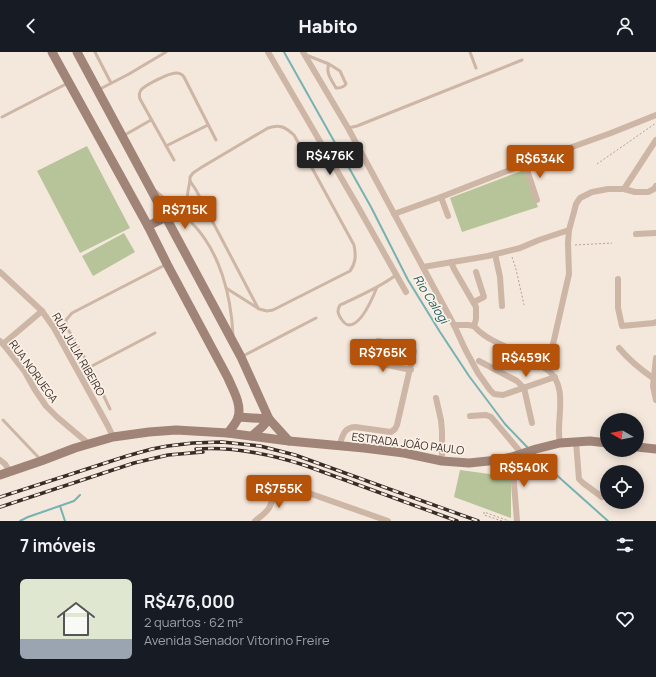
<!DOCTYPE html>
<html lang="pt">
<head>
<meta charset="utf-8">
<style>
  :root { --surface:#171b24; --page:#242831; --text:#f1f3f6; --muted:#9ea1a6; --line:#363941; --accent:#b45309 }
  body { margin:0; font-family:Manrope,sans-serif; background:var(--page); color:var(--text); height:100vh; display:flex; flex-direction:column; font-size:15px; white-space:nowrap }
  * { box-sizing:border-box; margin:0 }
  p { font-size:13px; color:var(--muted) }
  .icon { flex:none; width:22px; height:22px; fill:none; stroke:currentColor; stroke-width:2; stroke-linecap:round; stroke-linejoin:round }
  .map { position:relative; height:469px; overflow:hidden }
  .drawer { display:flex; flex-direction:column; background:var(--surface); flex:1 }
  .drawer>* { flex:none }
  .needle { width:26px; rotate:279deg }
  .controls { position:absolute; left:600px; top:361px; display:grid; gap:8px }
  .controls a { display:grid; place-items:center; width:44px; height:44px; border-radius:50%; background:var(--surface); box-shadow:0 2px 10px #0003; font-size:20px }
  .price { position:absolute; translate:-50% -34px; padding:0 9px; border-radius:4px; background:var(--accent); color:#fff; font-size:13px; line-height:26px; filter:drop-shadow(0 1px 2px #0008) }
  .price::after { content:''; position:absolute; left:50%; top:24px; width:12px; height:9px; margin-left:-6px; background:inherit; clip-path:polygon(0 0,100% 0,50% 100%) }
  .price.on { background:#222; color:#fff }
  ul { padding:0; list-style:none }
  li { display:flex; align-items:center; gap:12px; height:100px; padding:0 20px }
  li+li { border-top:1px solid var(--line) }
  li span { display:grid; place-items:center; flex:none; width:112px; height:80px; border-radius:6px; color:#555 }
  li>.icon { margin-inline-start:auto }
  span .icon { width:48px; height:48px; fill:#fffc; stroke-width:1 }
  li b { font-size:17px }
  h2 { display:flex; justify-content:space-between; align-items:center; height:48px; padding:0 20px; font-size:17px }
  header { display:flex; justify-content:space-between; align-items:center; height:52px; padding:0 20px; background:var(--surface); font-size:18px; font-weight:800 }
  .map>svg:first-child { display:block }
</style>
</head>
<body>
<header><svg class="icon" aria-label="back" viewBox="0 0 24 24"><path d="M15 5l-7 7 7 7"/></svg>Habito<svg class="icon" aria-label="person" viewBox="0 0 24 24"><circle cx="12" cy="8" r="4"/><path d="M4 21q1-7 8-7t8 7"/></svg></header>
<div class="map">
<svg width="656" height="469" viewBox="0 0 656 469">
  <rect width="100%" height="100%" fill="#f4e7db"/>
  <g fill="#b7c499">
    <path d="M87 94 130 176 80 201 37 119Z"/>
    <path d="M524 118 538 155 462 180 450 146Z"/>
    <path d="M124 181 135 200 93 224 82 204Z"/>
    <path d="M460 418 511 425V466L454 445Z"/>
  </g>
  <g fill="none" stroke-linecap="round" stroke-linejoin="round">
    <g stroke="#77b2b3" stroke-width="2">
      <path d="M284 0 371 155 408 228 440 280 469 324 505 372 529 397"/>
      <path d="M534 401 552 419 608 469"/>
      <path d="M60 454 65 469"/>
      <path d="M20 469 28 465 74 449 80 443"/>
    </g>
    <g stroke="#b9a090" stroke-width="1" stroke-dasharray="2 2" stroke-linecap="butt">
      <path d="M597 112 623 94 656 71"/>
      <path d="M575 193 612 191"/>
      <path d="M512 205 516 217 524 253"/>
      <path d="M502 469 484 463V460L509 469"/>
    </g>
    <g stroke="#cdb6a6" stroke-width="3">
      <path d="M95 0 111 31"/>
      <path d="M470 0 476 16"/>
      <path d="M306 3 329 12 340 19 346 32C344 35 340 36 336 36 332 28 325 21 329 12"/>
      <path d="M98 38 129 22 166 0"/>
      <path d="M2 65 68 31"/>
      <path d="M348 76 357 74 522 8"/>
      <path d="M123 84 151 68"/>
      <path d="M166 94 208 73"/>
      <path d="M174 108 140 47C139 44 139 41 141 38 145 33 169 21 176 21 180 21 182 22 184 25L216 88"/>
      <path d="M190 129 196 138 258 256"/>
      <path d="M156 139C167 149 180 159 191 170 220 199 231 243 233 283"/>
      <path d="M191 170 187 148 188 139 190 129V125L193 121 202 115 268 76C280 72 285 75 294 83L354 193C356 203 356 211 350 219L273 258 267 259 259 257 226 236"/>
      <path d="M377 235C373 245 362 273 349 273 344 273 338 263 338 259 338 256 339 255 340 253 359 244 379 236 396 223"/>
      <path d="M243 304 316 266"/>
      <path d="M90 315 155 281"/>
      <path d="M110 357 90 315 66 274V268L72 261 165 213"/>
      <path d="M3 368 40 407"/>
    </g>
    <g stroke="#cdb6a6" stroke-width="6">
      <path d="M268 0 357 153 406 240"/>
      <path d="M303 0 348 76 454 273 465 297 478 321 490 338 494 342 503 343 555 325"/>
      <path d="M525 112 537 148"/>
      <path d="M624 137 656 88"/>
      <path d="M441 145 448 164"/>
      <path d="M394 162 441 145 525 112 611 81 656 63"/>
      <path d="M636 182 656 181"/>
      <path d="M495 202 500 225 502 254"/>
      <path d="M451 210 454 217 476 255V267L474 274"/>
      <path d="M423 215 488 204 520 196 539 188 569 178"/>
      <path d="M0 220 42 259 54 276 108 374 113 385"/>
      <path d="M618 227V256L622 274 654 271 656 270"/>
      <path d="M474 250 484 245 476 220"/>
      <path d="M454 273H468L474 274C482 284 494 289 506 295 520 303 534 311 548 318"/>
      <path d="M0 289 3 292 25 320 35 338 46 354 57 365 89 392"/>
      <path d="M3 292 42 259"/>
      <path d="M619 296C629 308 640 317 653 326H656"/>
      <path d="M656 306 653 334 656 348"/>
      <path d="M359 307 411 318"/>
      <path d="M479 309 517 329 524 336 532 371"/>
      <path d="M436 346 441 368 442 379V409"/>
      <path d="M470 364 486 363 491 365 522 402"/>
      <path d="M576 390 579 427 583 431 602 445"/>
      <path d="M560 391C559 387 559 383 559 378 559 358 566 333 548 318L551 301 569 222 568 191 569 178 574 160 576 152 580 146 592 140 608 137H624L635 140H648L654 137 656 134"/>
      <path d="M339 394C343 384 343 376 355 375L391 380 395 377 397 373 414 299 411 295 378 289"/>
      <path d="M512 405 517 469"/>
      <path d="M0 408 5 412 10 420"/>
      <path d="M255 469C260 465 266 461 269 456 272 451 273 442 278 439 284 435 294 437 300 438L388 469"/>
    </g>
    <g stroke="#a08477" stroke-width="9">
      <path d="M52 0 148 174 167 212 228 326C233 338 242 352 238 366 236 371 231 377 228 381"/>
      <path d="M77 0 241 305 269 367 289 389"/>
      <path d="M148 174 166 165"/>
      <path d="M238 365 269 367"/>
      <path d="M252 384 262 375 269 367"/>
      <path d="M637 395 656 397"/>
      <path d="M0 423 41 409 75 396 113 385 149 380 176 378 228 381 289 389 364 396 404 401 442 409 469 411 498 408 512 405 536 397 560 391 590 389 607 391"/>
    </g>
    <g stroke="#382c27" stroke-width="3.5">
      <g id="rail">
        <path d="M196 397C233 394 269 402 304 413L457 469"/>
        <path d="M0 445 127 404 152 397 168 394 193 391 222 390 260 394 295 403 478 469"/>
        <path d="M0 455 134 411 168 403 203 400"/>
      </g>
    </g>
    <use href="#rail" stroke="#fbf1e7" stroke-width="2" stroke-dasharray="6" stroke-linecap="butt"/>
  </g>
  <g text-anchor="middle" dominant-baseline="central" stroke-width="3.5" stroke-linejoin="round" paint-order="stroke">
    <g font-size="11" fill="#382c27" stroke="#fbf1e7">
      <text transform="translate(79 302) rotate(60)">RUA JULIA RIBEIRO</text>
      <text transform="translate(34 319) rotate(54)">RUA NORUEGA</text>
      <text transform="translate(408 391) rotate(7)">ESTRADA JOÃO PAULO</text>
    </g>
    <g font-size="12" font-style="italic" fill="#1a5b5d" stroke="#fbf1e7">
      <text transform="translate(431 247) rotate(58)">Rio Calogi</text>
    </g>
  </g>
</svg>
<div class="controls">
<a><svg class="needle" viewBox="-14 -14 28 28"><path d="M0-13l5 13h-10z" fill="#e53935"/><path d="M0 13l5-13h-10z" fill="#9ea1a6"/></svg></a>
<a><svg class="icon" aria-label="locate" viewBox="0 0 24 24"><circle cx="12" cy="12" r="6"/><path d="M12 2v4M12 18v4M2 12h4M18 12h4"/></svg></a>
</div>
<b class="price on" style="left:330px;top:124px">R$476K</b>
<b class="price" style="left:540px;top:127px">R$634K</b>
<b class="price" style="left:185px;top:178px">R$715K</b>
<b class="price" style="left:383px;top:321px">R$765K</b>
<b class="price" style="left:526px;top:326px">R$459K</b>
<b class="price" style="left:524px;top:436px">R$540K</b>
<b class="price" style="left:279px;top:457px">R$755K</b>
</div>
<section class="drawer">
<h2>7 imóveis<svg class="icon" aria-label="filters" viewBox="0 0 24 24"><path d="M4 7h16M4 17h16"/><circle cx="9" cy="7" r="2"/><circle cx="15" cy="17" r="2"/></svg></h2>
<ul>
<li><span style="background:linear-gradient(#dfe7d0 75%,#9aa5b1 0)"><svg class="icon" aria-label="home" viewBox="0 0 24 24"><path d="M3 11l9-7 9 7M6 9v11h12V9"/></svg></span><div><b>R$476,000</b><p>2 quartos · 62 m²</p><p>Avenida Senador Vitorino Freire</p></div><svg class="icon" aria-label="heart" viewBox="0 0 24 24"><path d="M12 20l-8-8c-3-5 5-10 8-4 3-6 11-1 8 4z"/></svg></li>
</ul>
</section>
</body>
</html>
